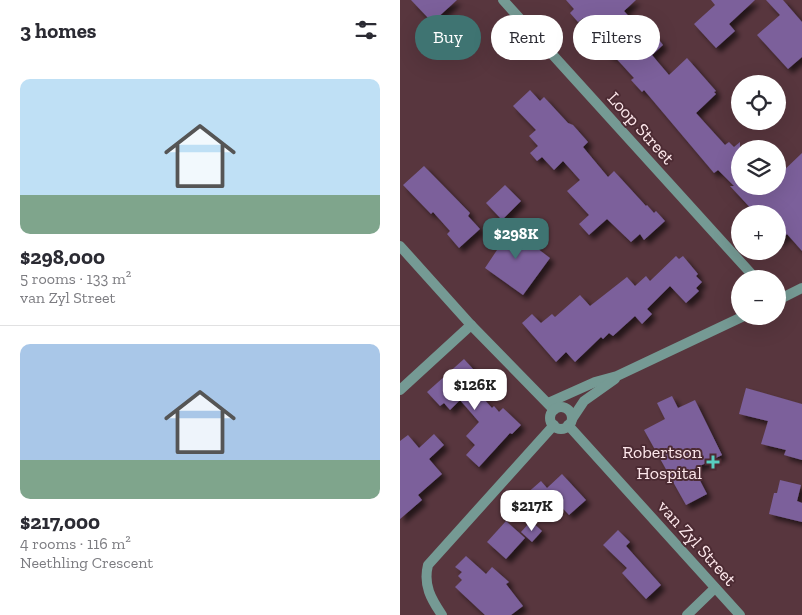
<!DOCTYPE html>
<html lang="en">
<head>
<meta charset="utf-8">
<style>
  :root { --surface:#fff; --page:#f7f7f7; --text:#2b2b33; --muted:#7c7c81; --line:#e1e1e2; --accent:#3f7472 }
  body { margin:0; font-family:"Zilla Slab",serif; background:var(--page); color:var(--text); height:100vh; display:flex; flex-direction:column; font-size:19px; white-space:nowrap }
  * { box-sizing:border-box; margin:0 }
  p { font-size:16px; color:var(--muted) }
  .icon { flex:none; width:28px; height:28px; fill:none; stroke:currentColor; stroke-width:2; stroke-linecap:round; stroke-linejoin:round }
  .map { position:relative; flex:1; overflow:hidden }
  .sheet { display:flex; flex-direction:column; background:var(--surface); width:400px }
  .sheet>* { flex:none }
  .guide { position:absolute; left:15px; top:15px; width:311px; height:45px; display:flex; gap:10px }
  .controls { position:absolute; left:331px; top:75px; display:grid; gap:10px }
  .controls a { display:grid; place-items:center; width:55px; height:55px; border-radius:50%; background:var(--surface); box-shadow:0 5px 20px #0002; font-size:25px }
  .price { position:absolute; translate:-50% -42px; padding:0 11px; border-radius:10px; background:#fff; color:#222; font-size:16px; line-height:32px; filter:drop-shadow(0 1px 2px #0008) }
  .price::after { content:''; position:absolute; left:50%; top:30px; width:15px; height:11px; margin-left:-8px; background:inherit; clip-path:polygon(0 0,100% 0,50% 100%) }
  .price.on { background:var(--accent); color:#fff }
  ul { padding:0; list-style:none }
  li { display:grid; align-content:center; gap:10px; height:265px; padding:0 20px }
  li+li { border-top:1px solid var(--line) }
  li span { display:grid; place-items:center; height:155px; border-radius:10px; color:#555 }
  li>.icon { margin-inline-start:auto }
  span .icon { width:90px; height:90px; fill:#fffc; stroke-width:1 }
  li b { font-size:21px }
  h2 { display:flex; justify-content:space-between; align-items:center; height:60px; padding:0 20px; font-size:21px }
  .chip { padding:0 18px; border-radius:22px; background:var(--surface); box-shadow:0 5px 20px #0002; font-size:18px; line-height:45px }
  .chip.on { background:var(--accent); color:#fff }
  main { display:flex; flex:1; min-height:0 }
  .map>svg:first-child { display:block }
</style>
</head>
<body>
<main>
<section class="sheet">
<h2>3 homes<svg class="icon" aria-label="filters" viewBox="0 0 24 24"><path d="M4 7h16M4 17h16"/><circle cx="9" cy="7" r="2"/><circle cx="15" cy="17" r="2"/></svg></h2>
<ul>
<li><span style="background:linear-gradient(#bfe0f5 75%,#7fa58c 0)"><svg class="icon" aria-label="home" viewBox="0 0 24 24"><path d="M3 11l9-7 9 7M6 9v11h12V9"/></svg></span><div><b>$298,000</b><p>5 rooms · 133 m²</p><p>van Zyl Street</p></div></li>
<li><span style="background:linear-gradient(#a9c7e8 75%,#7fa58c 0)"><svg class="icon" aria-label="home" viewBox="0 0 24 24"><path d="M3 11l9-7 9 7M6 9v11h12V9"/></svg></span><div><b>$217,000</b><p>4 rooms · 116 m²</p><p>Neethling Crescent</p></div></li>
</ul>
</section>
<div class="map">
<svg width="402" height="615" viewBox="0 0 402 615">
  <defs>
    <filter id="shadow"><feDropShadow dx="4.5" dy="4.5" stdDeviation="2.5" flood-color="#0009"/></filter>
  </defs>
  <rect width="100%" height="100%" fill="#58363e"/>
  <g fill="#7b619b" filter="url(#shadow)">
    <path d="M11 0H57L36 19 34 17 31 21Z"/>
    <path d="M166 0H236L224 11 235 23 232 26 247 43 256 36 263 45 252 55 269 75 287 58 316 91 314 92 316 94 296 113 325 145 329 142 334 147 340 142V186H378V176L402 153V251L387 234 378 243V214H356L330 186H334L318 170 314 173 244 90 242 92 231 80 234 78 213 55 211 57 192 38 197 34 183 18 178 22 170 13 174 9Z"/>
    <path d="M311 0H355L329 24 335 31 316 48 294 24 315 5Z"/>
    <path d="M366 0H383L402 22V57L388 69 357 35 380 15Z"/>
    <path d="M130 90 140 101 144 97 168 123 173 125 188 142 183 147 208 177 214 171 246 206 247 205 254 213 256 211 265 221 244 240 240 234 231 242 207 219 189 235 179 224 189 215 167 191 180 180 163 161 154 170 142 157 137 161 130 153 138 146 129 136 136 130 113 106Z"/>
    <path d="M24 166 70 213 68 216 80 229 59 248 47 234 50 231 33 212 31 214 3 185Z"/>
    <path d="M105 185 121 201 102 220 86 203Z"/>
    <path d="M104 223 150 258 123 295 85 268 101 244 92 234Z"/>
    <path d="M276 256 279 259 283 256 298 274 296 276 302 282 296 288 299 291 286 303 270 286 247 309 252 314 242 324 235 316 213 336 209 333 203 339 201 337 175 362 166 352 156 362 122 323 132 314 141 323 152 314 155 317 180 295 190 306 227 277 235 286 246 276 250 281Z"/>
    <path d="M64 359 83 380 74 388 92 408 94 406 99 412 103 408 121 425 112 434 110 433 79 467 66 455 75 445 66 436 79 422 60 400 50 410 44 403 40 406 27 392Z"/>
    <path d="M346 388 402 404V460L384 455 386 450 361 444 368 421 339 414Z"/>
    <path d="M272 396 278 408 295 400 322 455 294 469 307 494 286 505 244 430 265 419 257 403Z"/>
    <path d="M34 434 44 445 29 459 42 474 18 495 22 500 0 519V441L8 435 19 448Z"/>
    <path d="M162 474 186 500 169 515 154 499 140 512 125 495 141 481 147 488Z"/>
    <path d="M380 480 401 485 397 501 402 503V522L369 514 374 493H377Z"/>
    <path d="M106 521 125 538 106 559 87 542Z"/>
    <path d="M131 521 142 531 132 542 121 532Z"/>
    <path d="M218 530 230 542 226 546 261 585 246 599 222 573 227 568 203 545Z"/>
    <path d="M66 556 86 574 92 567 109 582 106 584 123 606 111 615H85L55 587 62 580 58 576 62 572 55 567Z"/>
  </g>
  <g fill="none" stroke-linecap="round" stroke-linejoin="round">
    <g stroke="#759a94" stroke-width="10">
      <path d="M103 0 356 279"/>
      <path d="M0 246 71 325 154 410"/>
      <path d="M378 300 402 288"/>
      <path d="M0 390 71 325"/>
      <path d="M148 403 195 382 217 376 344 316"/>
      <circle cx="161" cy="418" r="11"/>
      <path d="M172 419 184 401 215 379"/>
      <path d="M168 425 340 615"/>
      <path d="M42 615C31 599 23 585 28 565L154 425"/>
      <path d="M287 615 315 588"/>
    </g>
  </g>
  <path fill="#58cec0" stroke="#4c2b33" stroke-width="2" d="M310.5 454.5h5v5h5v5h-5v5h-5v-5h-5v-5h5z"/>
  <g text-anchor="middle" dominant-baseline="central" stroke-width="4" stroke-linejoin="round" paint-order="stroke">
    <g font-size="18" fill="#fde7eb" stroke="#4c2b33">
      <text transform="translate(241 128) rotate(48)">Loop Street</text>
      <text transform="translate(297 543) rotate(48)">van Zyl Street</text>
    </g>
    <g font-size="18" fill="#fde7eb" stroke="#4c2b33" text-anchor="end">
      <text x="302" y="452">Robertson<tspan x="302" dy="21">Hospital</tspan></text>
    </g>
  </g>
</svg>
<div class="controls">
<a><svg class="icon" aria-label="locate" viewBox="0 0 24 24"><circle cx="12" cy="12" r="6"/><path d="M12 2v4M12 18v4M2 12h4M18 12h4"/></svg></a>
<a><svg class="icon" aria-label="layers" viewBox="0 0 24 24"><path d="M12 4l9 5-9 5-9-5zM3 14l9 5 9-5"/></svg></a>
<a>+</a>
<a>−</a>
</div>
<b class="price on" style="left:116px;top:260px">$298K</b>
<b class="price" style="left:75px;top:411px">$126K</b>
<b class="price" style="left:132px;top:532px">$217K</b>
<div class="guide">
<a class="chip on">Buy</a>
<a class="chip">Rent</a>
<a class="chip">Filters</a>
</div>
</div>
</main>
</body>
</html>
